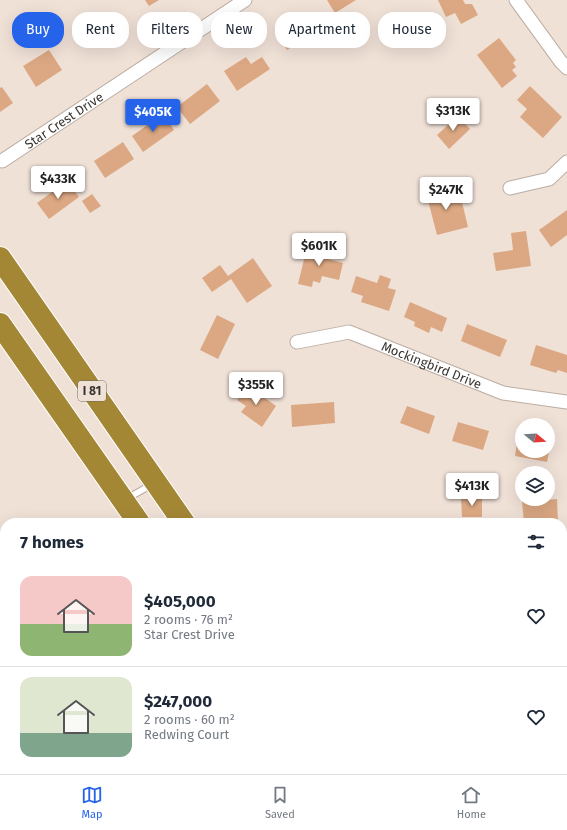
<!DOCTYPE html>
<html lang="en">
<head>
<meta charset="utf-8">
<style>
  :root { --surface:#fff; --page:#f2f2f3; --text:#1f2937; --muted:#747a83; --line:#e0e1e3; --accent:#2563eb }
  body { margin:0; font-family:"Fira Sans",sans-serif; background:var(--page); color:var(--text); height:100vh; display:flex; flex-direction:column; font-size:15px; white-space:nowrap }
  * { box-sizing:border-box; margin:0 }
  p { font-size:13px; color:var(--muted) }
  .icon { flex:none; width:22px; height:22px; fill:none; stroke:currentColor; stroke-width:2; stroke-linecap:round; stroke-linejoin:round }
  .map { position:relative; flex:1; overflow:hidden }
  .side { position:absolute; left:0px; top:518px; width:567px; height:256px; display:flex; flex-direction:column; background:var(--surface); border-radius:16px 16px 0 0; box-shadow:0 4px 16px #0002 }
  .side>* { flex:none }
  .guide { position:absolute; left:12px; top:12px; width:543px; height:36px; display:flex; gap:8px }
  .needle { width:26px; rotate:108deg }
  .fabs { position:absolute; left:515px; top:418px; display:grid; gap:8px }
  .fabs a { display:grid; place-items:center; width:40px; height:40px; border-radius:50%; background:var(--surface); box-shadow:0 4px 16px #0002; font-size:20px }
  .price { position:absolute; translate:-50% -34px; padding:0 9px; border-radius:4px; background:#fff; color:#222; font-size:13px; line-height:26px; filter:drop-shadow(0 1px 2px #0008) }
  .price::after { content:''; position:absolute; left:50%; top:24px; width:12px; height:9px; margin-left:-6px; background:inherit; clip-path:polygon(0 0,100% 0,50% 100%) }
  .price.selected { background:var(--accent); color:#fff }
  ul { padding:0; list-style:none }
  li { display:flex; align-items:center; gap:12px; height:100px; padding:0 20px }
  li+li { border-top:1px solid var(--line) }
  li span { display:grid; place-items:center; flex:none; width:112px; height:80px; border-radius:12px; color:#555 }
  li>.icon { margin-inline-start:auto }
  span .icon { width:48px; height:48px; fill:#fffc; stroke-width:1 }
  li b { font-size:17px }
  h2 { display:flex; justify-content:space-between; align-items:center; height:48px; padding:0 20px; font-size:17px }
  .pill { padding:0 14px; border-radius:16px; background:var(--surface); box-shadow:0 4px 16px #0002; font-size:14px; line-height:36px }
  .pill.selected { background:var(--accent); color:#fff }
  .tab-bar { display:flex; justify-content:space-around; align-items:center; height:56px; border-top:1px solid var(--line); background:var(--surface); font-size:11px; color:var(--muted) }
  .tab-bar a { display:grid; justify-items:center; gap:2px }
  .tab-bar .selected { color:var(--accent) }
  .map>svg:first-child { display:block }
</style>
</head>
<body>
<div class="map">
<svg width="567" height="774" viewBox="0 0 567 774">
  <rect width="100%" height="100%" fill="#f0e1d7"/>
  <g fill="#dba883">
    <path d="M145 0H159L149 6Z"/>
    <path d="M327 0H356L335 13Z"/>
    <path d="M438 0H463L465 4H472L478 15 461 24 455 13 446 17Z"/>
    <path d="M301 21 310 36 287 50 278 35Z"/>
    <path d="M499 38 516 60 513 63 516 67 512 70 517 76 502 88 477 55Z"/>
    <path d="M49 50 62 70 36 87 23 66Z"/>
    <path d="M246 57 251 64 262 57 270 69 237 91 224 71Z"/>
    <path d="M207 84 220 101 190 124 177 107Z"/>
    <path d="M530 86 562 117 543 138 520 117 527 109 517 100Z"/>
    <path d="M2 87 13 103 0 112V88Z"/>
    <path d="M163 114 174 130 143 152 132 136Z"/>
    <path d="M458 116 470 129 449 149 437 135Z"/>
    <path d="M123 142 134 159 105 178 94 161Z"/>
    <path d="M67 181 79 197 49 219 37 203Z"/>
    <path d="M436 182 441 199 460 194 468 227 437 235 424 185Z"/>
    <path d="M92 194 101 206 90 213 82 201Z"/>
    <path d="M567 210V235L551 247 539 230Z"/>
    <path d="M526 231 531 266 496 271 493 253 513 250 511 233Z"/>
    <path d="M307 247 330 252 328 259 343 263 339 280 322 276 320 283 313 281 312 287 298 284Z"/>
    <path d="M253 258 272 286 247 303 231 279 212 292 202 278 220 265 228 276Z"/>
    <path d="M380 275 391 279 388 288 396 290 389 311 361 302 363 296 351 292 356 276 377 283Z"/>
    <path d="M410 302 447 318 442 332 431 327 429 333 414 326 415 322 404 317Z"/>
    <path d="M217 315 235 324 218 359 200 350Z"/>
    <path d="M467 324 507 340 500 357 461 341Z"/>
    <path d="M536 345 567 355V373L558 370 556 373 530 365Z"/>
    <path d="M247 385 276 406 262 427 241 412 246 406 237 400Z"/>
    <path d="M334 402 335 423 292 427 291 405Z"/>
    <path d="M407 406 435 416 429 434 400 423Z"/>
    <path d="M458 422 489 431 483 450 452 441Z"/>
    <path d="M518 436 522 437V451H548V442H551L547 462 515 456Z"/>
    <path d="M461 498H482V517H462Z"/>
    <path d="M557 499 558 523H524L522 502Z"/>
    <path d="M562 614 566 638 562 639Z"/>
    <path d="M567 705V732L562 723V708Z"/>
  </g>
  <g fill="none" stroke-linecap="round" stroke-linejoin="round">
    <g stroke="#bbada3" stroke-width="8">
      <path id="lane" d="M126 499 153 484"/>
    </g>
    <g stroke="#bbada3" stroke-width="15">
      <g id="street">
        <path d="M516 0 561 62 567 68"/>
        <path id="s1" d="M2 161 245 0"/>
        <path d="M510 188 549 179 567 162"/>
        <path id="s2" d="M297 342 349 332 503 393 567 402"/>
        <path d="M562 560 567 559"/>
      </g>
    </g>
    <g stroke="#fff" stroke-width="24">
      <g id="highway">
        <path d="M0 258 184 523"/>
        <path d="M0 324 139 523"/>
        <path d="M308 769 311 774"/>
        <path d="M354 769 358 774"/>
      </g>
    </g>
    <use href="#lane" stroke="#fff" stroke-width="6"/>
    <use href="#street" stroke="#fff" stroke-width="13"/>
    <use href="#highway" stroke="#a38735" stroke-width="22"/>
  </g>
  <g text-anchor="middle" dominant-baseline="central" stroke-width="3" stroke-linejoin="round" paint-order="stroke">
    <rect fill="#f0e1d7" stroke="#706862" stroke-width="1" x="78" y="381" width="28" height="20" rx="3"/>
    <g font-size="12" font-weight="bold" fill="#393430">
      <text x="92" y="391">I 81</text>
    </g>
    <g font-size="13" fill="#393430" stroke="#f0e1d7">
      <text stroke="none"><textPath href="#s1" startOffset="74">Star Crest Drive</textPath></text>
      <text stroke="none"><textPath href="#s2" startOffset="142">Mockingbird Drive</textPath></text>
    </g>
  </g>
</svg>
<div class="fabs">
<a><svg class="needle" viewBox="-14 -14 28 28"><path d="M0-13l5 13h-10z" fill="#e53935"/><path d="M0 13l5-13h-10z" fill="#747a83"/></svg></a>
<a><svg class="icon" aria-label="layers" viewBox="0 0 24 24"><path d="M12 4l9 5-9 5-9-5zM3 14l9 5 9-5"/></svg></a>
</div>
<b class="price" style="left:453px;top:132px">$313K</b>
<b class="price selected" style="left:153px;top:133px">$405K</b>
<b class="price" style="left:58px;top:200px">$433K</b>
<b class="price" style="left:446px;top:211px">$247K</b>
<b class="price" style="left:319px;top:267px">$601K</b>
<b class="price" style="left:256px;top:406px">$355K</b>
<b class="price" style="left:472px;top:507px">$413K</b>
<div class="guide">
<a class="pill selected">Buy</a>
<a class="pill">Rent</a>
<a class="pill">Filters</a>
<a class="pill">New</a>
<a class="pill">Apartment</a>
<a class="pill">House</a>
</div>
<section class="side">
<h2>7 homes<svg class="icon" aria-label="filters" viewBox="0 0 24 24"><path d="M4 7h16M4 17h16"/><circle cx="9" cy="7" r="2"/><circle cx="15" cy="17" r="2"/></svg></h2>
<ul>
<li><span style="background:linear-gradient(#f6c9c9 60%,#8fb573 0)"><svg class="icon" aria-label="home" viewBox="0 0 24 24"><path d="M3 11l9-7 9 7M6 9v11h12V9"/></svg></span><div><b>$405,000</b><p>2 rooms · 76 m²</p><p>Star Crest Drive</p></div><svg class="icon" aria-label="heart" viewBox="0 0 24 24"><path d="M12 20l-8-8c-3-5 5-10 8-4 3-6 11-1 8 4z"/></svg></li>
<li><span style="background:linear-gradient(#dfe7d0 70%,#7fa58c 0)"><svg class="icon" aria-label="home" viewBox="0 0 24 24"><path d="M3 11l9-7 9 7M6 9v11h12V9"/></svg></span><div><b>$247,000</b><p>2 rooms · 60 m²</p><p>Redwing Court</p></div><svg class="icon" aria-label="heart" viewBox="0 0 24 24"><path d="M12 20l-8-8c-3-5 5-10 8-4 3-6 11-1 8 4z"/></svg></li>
</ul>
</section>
</div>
<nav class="tab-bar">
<a class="selected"><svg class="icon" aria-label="map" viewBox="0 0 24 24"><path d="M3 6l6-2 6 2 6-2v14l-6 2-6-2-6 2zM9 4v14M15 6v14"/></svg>Map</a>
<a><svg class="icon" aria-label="saved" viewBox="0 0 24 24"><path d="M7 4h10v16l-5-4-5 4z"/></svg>Saved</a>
<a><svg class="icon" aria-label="home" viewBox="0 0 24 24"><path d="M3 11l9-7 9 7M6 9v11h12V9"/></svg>Home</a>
</nav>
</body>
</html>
